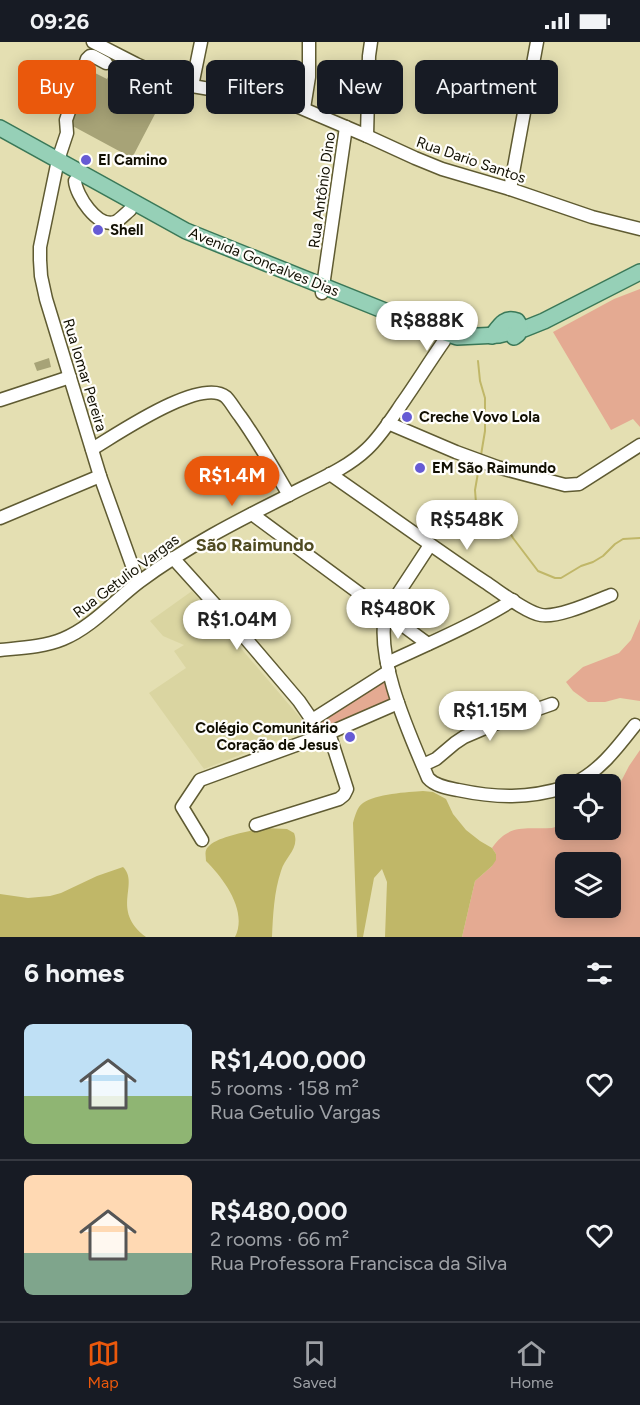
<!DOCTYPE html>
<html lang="en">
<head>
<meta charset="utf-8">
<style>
  :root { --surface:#171b24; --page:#242831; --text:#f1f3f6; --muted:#9ea1a6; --line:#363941; --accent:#ea580c }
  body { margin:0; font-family:Figtree,sans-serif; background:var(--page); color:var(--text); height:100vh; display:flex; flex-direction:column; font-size:22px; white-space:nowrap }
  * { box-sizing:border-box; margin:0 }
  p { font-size:20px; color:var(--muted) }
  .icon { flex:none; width:33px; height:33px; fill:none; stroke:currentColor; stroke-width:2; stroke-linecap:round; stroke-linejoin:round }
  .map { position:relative; height:895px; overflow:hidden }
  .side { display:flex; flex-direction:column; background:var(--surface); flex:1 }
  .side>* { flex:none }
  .banner { position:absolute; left:18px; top:18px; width:604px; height:54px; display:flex; gap:12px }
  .controls { position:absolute; left:555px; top:732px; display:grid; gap:12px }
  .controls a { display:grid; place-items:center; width:66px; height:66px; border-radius:9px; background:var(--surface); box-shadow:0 3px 15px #0003; font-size:30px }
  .price { position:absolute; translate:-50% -51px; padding:0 14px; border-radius:21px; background:#fff; color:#222; font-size:20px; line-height:39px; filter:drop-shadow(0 2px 3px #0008) }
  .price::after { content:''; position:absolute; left:50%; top:36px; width:18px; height:14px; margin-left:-9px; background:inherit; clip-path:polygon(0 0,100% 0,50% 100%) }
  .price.active { background:var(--accent); color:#fff }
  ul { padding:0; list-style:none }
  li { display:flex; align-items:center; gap:18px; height:150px; padding:0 24px }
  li+li { border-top:2px solid var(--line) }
  li span { display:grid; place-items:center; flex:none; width:168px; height:120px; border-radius:9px; color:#555 }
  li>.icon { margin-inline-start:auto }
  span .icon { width:72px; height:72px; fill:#fffc; stroke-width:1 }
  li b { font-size:26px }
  h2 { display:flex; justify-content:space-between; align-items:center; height:72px; padding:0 24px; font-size:26px }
  .tag { padding:0 21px; border-radius:9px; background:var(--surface); box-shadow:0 3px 15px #0003; font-size:21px; line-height:54px }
  .tag.active { background:var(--accent); color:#fff }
  .status { display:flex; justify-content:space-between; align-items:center; height:42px; padding:0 30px; background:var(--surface); direction:ltr }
  .status svg { height:16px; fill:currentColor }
  .menu { display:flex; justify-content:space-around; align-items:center; height:84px; border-top:2px solid var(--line); background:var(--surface); font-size:16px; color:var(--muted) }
  .menu a { display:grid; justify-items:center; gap:3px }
  .menu .active { color:var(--accent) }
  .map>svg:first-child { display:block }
</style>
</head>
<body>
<div class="status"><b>09:26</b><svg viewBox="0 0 49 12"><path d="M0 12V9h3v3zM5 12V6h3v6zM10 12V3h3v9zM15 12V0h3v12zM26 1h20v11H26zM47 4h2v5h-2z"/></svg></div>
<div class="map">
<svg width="640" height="895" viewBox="0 0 640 895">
  <rect width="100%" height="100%" fill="#e4dfb2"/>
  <path fill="#dad5a1" d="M192 549 309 686 204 727 149 651 186 626 174 609 184 603 163 594 150 579Z"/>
  <g fill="#e4aa92" fill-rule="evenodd">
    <path d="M640 247V385L633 377 611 388 553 290 614 257Z"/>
    <path d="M640 577V659L620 656 605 660H588L573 649 566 640 583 625 619 611 631 598Z"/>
    <path d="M385 637 392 658 321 687 317 679Z"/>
    <path d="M640 708V895H462L475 839 492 824 496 812 492 806C510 780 527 788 552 786 556 785 561 783 565 781L566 788H610L611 758 612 757 629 724ZM566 820H610V866H566Z"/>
  </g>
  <g fill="#c0b768">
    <path d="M423 749 433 750 446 757 453 772 466 788 480 799 492 806 496 812V818L492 824 475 839 462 895H385L387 840 382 827 374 836 363 895H357L353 781C355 774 357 765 363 761 375 752 408 750 423 749Z"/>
    <path d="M264 786 287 787 294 791C300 806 285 815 281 829 274 850 273 873 272 895H235C248 869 224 837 206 819 206 814 204 809 208 805 217 794 251 789 264 786Z"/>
    <path d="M123 825C140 842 110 868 146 895H0V852L28 856 50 854 61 851 97 834Z"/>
  </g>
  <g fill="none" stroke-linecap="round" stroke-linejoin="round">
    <g stroke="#c0b768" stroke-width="2">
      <path d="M478 319 480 339 485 356V389L481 413"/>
      <path d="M479 425 475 448 476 461 486 467 496 468 500 473 513 496 538 529 555 536H561L581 524 593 520 603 514 615 502 623 497 640 496"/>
    </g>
  </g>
  <g fill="#a7a377">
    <path d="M116 20 167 49 132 116 69 82 87 27 107 37Z"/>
    <path d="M49 316 51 325 37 329 34 321Z"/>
  </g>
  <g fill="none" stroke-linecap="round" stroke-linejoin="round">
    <g stroke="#5f5b32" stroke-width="15">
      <g id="minor">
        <path d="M93 0 136 22 172 38 192 44 287 60 367 94 415 116 442 127 510 147 592 175 640 187"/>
        <path d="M106 21 93 14H90L87 17 66 78 67 91 58 118 40 205V218L41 234 46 257 100 434 138 540"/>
        <path d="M192 44 201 0"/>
        <path d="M304 66 309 35V0"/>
        <path d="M367 94 369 14 371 0"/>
        <path d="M75 139C76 153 97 186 115 180 120 178 125 172 130 168"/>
        <path d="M510 147 537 0"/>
        <path d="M322 251 346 85"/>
        <path d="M0 358 70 335"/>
        <path d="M388 381 456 410 497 425 565 443 579 442 640 403"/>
        <path d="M92 407C116 393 201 334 226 355 231 360 235 368 240 374 258 399 273 426 289 453"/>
        <path d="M330 432C382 468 433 505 485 540 499 549 525 570 541 573 558 576 593 560 611 553"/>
        <path d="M252 472 428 602"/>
        <path d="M0 476 100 434"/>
        <path d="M430 503 386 570C374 616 410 693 428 736 435 744 448 746 458 748 496 756 528 757 566 745"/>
        <path d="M173 516 247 598 299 659 312 678 318 694"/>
        <path d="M0 608C20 606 44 605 63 597 92 585 114 559 139 540 186 505 237 479 289 453 315 439 345 428 367 407 381 394 392 376 403 360 417 340 430 319 444 299"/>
        <path d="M387 621C430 601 473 583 513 558"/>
        <path d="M312 678 389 629"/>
        <path d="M423 723 436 717 455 701 464 695 492 683 552 662"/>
        <path d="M573 742C600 729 617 706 635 683"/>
        <path d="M256 783 339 757 344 753 347 747 329 691"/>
        <path d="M202 798 182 765 200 738 329 691 398 661"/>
      </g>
    </g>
    <g stroke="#3a7858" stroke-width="18">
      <g id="major">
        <path d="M0 86 186 189 415 281 457 295 499 293 524 287 544 279 640 230"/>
        <path d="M492 294C499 285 504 274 517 279L520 284 518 292 514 295"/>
      </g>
    </g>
    <use href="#minor" stroke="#fff" stroke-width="12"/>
    <use href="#major" stroke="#96d0b7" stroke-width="15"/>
  </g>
  <g fill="#665bd4" stroke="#fffefa" stroke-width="2">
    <circle cx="86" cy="118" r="6"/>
    <circle cx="98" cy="188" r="6"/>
    <circle cx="407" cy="375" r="6"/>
    <circle cx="420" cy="426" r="6"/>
    <circle cx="350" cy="695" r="6"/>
  </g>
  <g text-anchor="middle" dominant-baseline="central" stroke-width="4.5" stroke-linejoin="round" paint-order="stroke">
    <g font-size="15" font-weight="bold" fill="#110f02" stroke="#fffefa" text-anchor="start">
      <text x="98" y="118">El Camino</text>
      <text x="110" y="188">Shell</text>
      <text x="419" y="375">Creche Vovo Lola</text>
      <text x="432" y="426">EM São Raimundo</text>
      <text x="338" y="686" text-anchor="end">Colégio Comunitário<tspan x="338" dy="17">Coração de Jesus</tspan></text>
    </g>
    <g font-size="15" fill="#110f02" stroke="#fffefa">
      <text transform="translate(471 118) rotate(19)">Rua Dario Santos</text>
      <text transform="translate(322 148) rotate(-82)">Rua Antônio Dino</text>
      <text transform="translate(264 220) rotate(22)">Avenida Gonçalves Dias</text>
      <text transform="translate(85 333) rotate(73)">Rua Iomar Pereira</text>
      <text transform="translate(126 534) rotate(-37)">Rua Getulio Vargas</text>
    </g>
    <g font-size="18" font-weight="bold" fill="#4f4a21" stroke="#fffefa">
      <text x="255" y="503">São Raimundo</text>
    </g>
  </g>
</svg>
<div class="controls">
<a><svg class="icon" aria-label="locate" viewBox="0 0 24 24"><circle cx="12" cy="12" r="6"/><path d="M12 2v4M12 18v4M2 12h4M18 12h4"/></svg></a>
<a><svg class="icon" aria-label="layers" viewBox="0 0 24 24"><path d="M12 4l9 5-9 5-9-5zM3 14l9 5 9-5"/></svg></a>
</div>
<b class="price" style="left:427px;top:310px">R$888K</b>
<b class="price active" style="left:232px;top:465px">R$1.4M</b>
<b class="price" style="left:467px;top:509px">R$548K</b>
<b class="price" style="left:398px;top:598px">R$480K</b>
<b class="price" style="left:237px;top:609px">R$1.04M</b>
<b class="price" style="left:490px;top:700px">R$1.15M</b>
<div class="banner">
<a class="tag active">Buy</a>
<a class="tag">Rent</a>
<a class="tag">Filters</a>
<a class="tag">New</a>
<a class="tag">Apartment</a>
</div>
</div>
<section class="side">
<h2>6 homes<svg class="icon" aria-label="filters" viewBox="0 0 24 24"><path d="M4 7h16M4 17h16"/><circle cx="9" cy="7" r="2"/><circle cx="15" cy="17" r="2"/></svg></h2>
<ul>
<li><span style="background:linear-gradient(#bfe0f5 60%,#8fb573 0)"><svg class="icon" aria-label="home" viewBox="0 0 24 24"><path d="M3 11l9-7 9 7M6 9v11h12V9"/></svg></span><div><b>R$1,400,000</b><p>5 rooms · 158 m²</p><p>Rua Getulio Vargas</p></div><svg class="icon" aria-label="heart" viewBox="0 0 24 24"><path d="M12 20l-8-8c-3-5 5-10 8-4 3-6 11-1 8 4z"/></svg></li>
<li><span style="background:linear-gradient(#ffd9b3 65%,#7fa58c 0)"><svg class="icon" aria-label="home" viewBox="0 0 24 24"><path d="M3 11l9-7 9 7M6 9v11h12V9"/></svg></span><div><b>R$480,000</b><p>2 rooms · 66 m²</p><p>Rua Professora Francisca da Silva</p></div><svg class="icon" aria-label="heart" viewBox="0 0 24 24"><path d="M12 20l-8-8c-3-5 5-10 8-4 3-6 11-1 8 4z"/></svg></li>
</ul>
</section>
<nav class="menu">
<a class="active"><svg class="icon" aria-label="map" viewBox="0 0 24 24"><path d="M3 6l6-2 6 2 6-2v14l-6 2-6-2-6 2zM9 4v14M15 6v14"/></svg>Map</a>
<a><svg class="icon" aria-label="saved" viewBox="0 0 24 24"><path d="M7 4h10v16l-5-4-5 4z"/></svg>Saved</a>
<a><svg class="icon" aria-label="home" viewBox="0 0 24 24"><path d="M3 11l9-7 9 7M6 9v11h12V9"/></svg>Home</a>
</nav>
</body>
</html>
